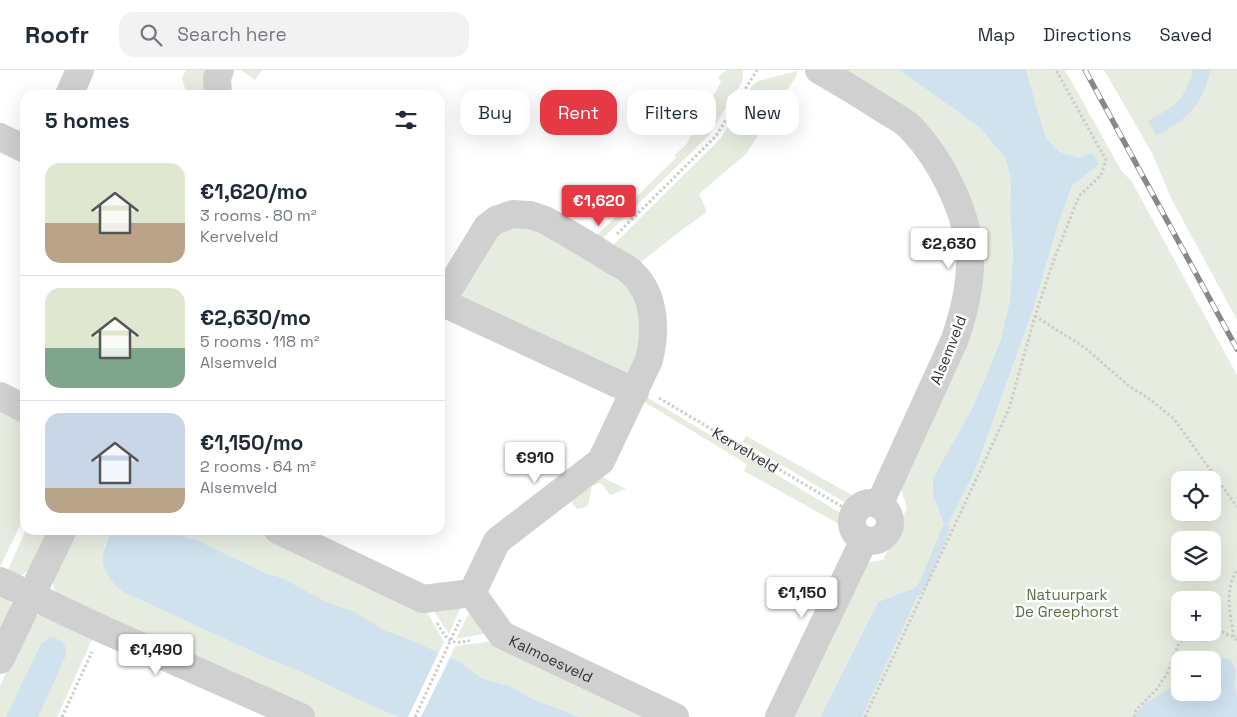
<!DOCTYPE html>
<html lang="en">
<head>
<meta charset="utf-8">
<style>
  :root { --surface:#fff; --page:#f2f2f3; --text:#1f2937; --muted:#747a83; --line:#e0e1e3; --accent:#e63946 }
  body { margin:0; font-family:"Space Grotesk",sans-serif; background:var(--page); color:var(--text); height:100vh; display:flex; flex-direction:column; font-size:19px; white-space:nowrap }
  * { box-sizing:border-box; margin:0 }
  p { font-size:16px; color:var(--muted) }
  .icon { flex:none; width:28px; height:28px; fill:none; stroke:currentColor; stroke-width:2; stroke-linecap:round; stroke-linejoin:round }
  .map { position:relative; flex:1; overflow:hidden }
  .details { position:absolute; left:20px; top:20px; width:425px; height:445px; display:flex; flex-direction:column; background:var(--surface); border-radius:15px; box-shadow:0 5px 20px #0002 }
  .details>* { flex:none }
  .banner { position:absolute; left:460px; top:20px; width:475px; height:45px; display:flex; gap:10px }
  .buttons { position:absolute; left:1171px; top:401px; display:grid; gap:10px }
  .buttons a { display:grid; place-items:center; width:50px; height:50px; border-radius:10px; background:var(--surface); box-shadow:0 5px 20px #0002; font-size:25px }
  .price { position:absolute; translate:-50% -42px; padding:0 11px; border-radius:5px; background:#fff; color:#222; font-size:16px; line-height:32px; filter:drop-shadow(0 1px 2px #0008) }
  .price::after { content:''; position:absolute; left:50%; top:30px; width:15px; height:11px; margin-left:-8px; background:inherit; clip-path:polygon(0 0,100% 0,50% 100%) }
  .price.selected { background:var(--accent); color:#fff }
  ul { padding:0; list-style:none }
  li { display:flex; align-items:center; gap:15px; height:125px; padding:0 25px }
  li+li { border-top:1px solid var(--line) }
  li span { display:grid; place-items:center; flex:none; width:140px; height:100px; border-radius:15px; color:#555 }
  li>.icon { margin-inline-start:auto }
  span .icon { width:60px; height:60px; fill:#fffc; stroke-width:1 }
  li b { font-size:21px }
  h2 { display:flex; justify-content:space-between; align-items:center; height:60px; padding:0 25px; font-size:21px }
  .pill { padding:0 18px; border-radius:15px; background:var(--surface); box-shadow:0 5px 20px #0002; font-size:18px; line-height:45px }
  .pill.selected { background:var(--accent); color:#fff }
  header { display:flex; align-items:center; gap:30px; box-sizing:border-box; height:70px; padding:0 25px; background:var(--surface); border-bottom:1px solid var(--line) }
  header strong { font-size:24px }
  nav { display:flex; gap:28px; margin-inline-start:auto; font-size:18px }
  .search { width:350px; height:45px; background:var(--page); display:flex; align-items:center; gap:12px; box-sizing:border-box; padding:0 18px; border-radius:15px; color:var(--muted); font-size:19px }
  .map>svg:first-child { display:block }
</style>
</head>
<body>
<header>
<strong>Roofr</strong>
<div class="search"><svg class="icon" aria-label="search" viewBox="0 0 24 24"><circle cx="10" cy="10" r="6"/><path d="M15 15l6 6"/></svg>Search here</div>
<nav><a>Map</a><a>Directions</a><a>Saved</a></nav>
</header>
<div class="map">
<svg width="1237" height="647" viewBox="0 0 1237 647">
  <rect width="100%" height="100%" fill="#fff"/>
  <g fill="#e6ecdf" fill-rule="evenodd">
    <path d="M186 0H208L206 25H187L182 8Z"/>
    <path d="M241 0H262L255 10Z"/>
    <path d="M727 0H743L742 12 709 65 600 171 595 167 676 88 675 85 686 75 721 12 718 7Z"/>
    <path d="M836 0H899L978 56 1005 87 1011 111 1010 142 1013 184 1010 229 1000 272 971 341 946 459 975 401 1034 237 1057 158 1072 116 1098 95 1060 82 1046 68 1026 0H1065L1121 100 1132 112 1237 305V647H862L922 514 878 532 820 647H790L860 494 883 490 907 438 899 413 964 272 963 123ZM1180 410H1212V442H1180ZM1180 470H1212V502H1180ZM1180 530H1212V562H1180ZM1180 590H1212V622H1180Z"/>
    <path d="M1104 0H1237V250L1172 130 1152 83Z"/>
    <path d="M797 1V5L746 84 699 124 707 142 683 159 636 196 613 175 721 68 752 16 758 11Z"/>
    <path d="M525 154 617 205 635 225 644 267 627 306 453 229 492 165Z"/>
    <path d="M643 325 844 445 839 454 744 401 747 394 641 330Z"/>
    <path d="M0 340 25 352V445L0 497Z"/>
    <path d="M746 366 852 425 849 435 743 372Z"/>
    <path d="M600 406 626 419 610 425 602 414 599 413 592 416 588 435 586 437 577 439 573 434 571 427Z"/>
    <path d="M26 460H49L32 497 22 505 6 504Z"/>
    <path d="M73 460H112L104 477 123 522 264 587 276 581 402 647H314L57 526 51 510Z"/>
    <path d="M162 460H256L424 537 444 572 439 582 382 574 280 507 267 504Z"/>
    <path d="M0 520C3 522 7 525 9 528 15 538 4 554 0 563Z"/>
    <path d="M462 534 449 564 431 537Z"/>
    <path d="M471 539 489 563 456 569Z"/>
    <path d="M40 545 94 565 57 647H0V616L29 554 34 547Z"/>
    <path d="M495 571 657 647H580L533 629 517 620 446 596 455 576Z"/>
  </g>
  <g fill="#cfe2ee">
    <path d="M899 0H1026L1046 68 1060 82 1080 88 1091 83 1097 89 1098 95 1072 116 1057 158 1034 237 975 401 946 459 933 425V408L971 341 1000 272 1010 229 1013 184 1010 142 1011 111 1005 87 978 56Z"/>
    <path d="M1193 0H1210C1203 36 1187 49 1156 66L1148 51C1165 41 1181 34 1188 15 1190 10 1193 6 1193 0Z"/>
    <path d="M112 460H169L176 465 198 471 267 504 280 507 328 533 355 542 383 560 405 568 456 590 481 608 512 617 533 629 580 647H399L355 628 293 598 264 587 123 522C99 500 98 489 112 460Z"/>
    <path d="M923 514 862 647H820L878 532Z"/>
    <path d="M50 567C61 569 67 574 66 585L38 647H6L41 574Z"/>
    <path d="M1222 587 1231 590 1235 599 1236 607 1234 615 1237 628V647H1136L1135 645 1146 633 1180 612V622H1212L1213 591Z"/>
  </g>
  <path fill="#fff" d="M440 580 451 585 446 596 421 647H408Z"/>
  <g fill="none" stroke-linecap="round" stroke-linejoin="round">
    <path stroke="#cfe2ee" stroke-width="8" d="M918 521 923 514 946 459"/>
    <g stroke="#cdcdcd" stroke-width="3" stroke-dasharray="2.5 2.5" stroke-linecap="butt">
      <path d="M617 164 716 66 757 0"/>
      <path d="M1035 246 1084 277 1129 316 1151 330 1174 349 1237 437"/>
      <path id="s1" d="M659 328 841 436 854 442"/>
      <path d="M437 553C449 573 451 575 473 570"/>
      <path d="M1234 567C1230 542 1224 522 1237 500"/>
      <path d="M62 647 92 582"/>
      <path d="M415 647 460 550"/>
      <path d="M865 647 1009 339 1035 246 1053 192 1079 126 1101 105 1106 90 1056 0"/>
      <path d="M1134 647 1136 640 1156 620 1167 604 1179 573 1189 565 1212 567 1222 562 1234 567 1237 571"/>
    </g>
    <g stroke="#d0d0d0" stroke-width="28">
      <path d="M819 0C842 13 865 27 888 42 895 46 904 51 910 57 942 90 971 148 970 194 970 220 963 245 955 269L879 435"/>
      <path d="M69 25 80 0"/>
      <path d="M218 25 217 8 220 0"/>
      <path d="M0 67 25 79"/>
      <path d="M440 223 449 219 487 157 496 150 513 144 530 145 545 150C568 163 590 176 612 190 618 194 627 197 632 203 656 225 656 261 649 290L601 391 497 471 472 523"/>
      <path d="M440 227 441 232 635 322"/>
      <path d="M0 326 25 339"/>
      <circle cx="871" cy="452" r="19"/>
      <path id="s2" d="M278 460 423 529 472 523 502 565 675 647"/>
      <path d="M0 511 102 559 301 647"/>
      <path d="M0 590 63 460"/>
      <path d="M779 647 864 470"/>
    </g>
    <g stroke="#888" stroke-width="5.5">
      <path id="rail" d="M1085 0 1237 279"/>
    </g>
    <use href="#rail" stroke="#fff" stroke-width="4" stroke-dasharray="11" stroke-linecap="butt"/>
  </g>
  <g text-anchor="middle" dominant-baseline="central" stroke-width="5" stroke-linejoin="round" paint-order="stroke">
    <g font-size="15" fill="#333" stroke="#fff">
      <text transform="translate(948 280) rotate(-68)">Alsemveld</text>
      <text stroke="none"><textPath href="#s1" startOffset="101">Kervelveld</textPath></text>
      <text stroke="none"><textPath href="#s2" startOffset="316">Kalmoesveld</textPath></text>
    </g>
    <g font-size="15" fill="#56703f" stroke="#fff">
      <text x="1067" y="524">Natuurpark<tspan x="1067" dy="17">De Greephorst</tspan></text>
    </g>
  </g>
</svg>
<div class="buttons">
<a><svg class="icon" aria-label="locate" viewBox="0 0 24 24"><circle cx="12" cy="12" r="6"/><path d="M12 2v4M12 18v4M2 12h4M18 12h4"/></svg></a>
<a><svg class="icon" aria-label="layers" viewBox="0 0 24 24"><path d="M12 4l9 5-9 5-9-5zM3 14l9 5 9-5"/></svg></a>
<a>+</a>
<a>−</a>
</div>
<b class="price selected" style="left:599px;top:157px">€1,620</b>
<b class="price" style="left:949px;top:200px">€2,630</b>
<b class="price" style="left:535px;top:414px">€910</b>
<b class="price" style="left:802px;top:549px">€1,150</b>
<b class="price" style="left:156px;top:606px">€1,490</b>
<div class="banner">
<a class="pill">Buy</a>
<a class="pill selected">Rent</a>
<a class="pill">Filters</a>
<a class="pill">New</a>
</div>
<section class="details">
<h2>5 homes<svg class="icon" aria-label="filters" viewBox="0 0 24 24"><path d="M4 7h16M4 17h16"/><circle cx="9" cy="7" r="2"/><circle cx="15" cy="17" r="2"/></svg></h2>
<ul>
<li><span style="background:linear-gradient(#dfe7d0 60%,#b9a48a 0)"><svg class="icon" aria-label="home" viewBox="0 0 24 24"><path d="M3 11l9-7 9 7M6 9v11h12V9"/></svg></span><div><b>€1,620/mo</b><p>3 rooms · 80 m²</p><p>Kervelveld</p></div></li>
<li><span style="background:linear-gradient(#dfe7d0 60%,#7fa58c 0)"><svg class="icon" aria-label="home" viewBox="0 0 24 24"><path d="M3 11l9-7 9 7M6 9v11h12V9"/></svg></span><div><b>€2,630/mo</b><p>5 rooms · 118 m²</p><p>Alsemveld</p></div></li>
<li><span style="background:linear-gradient(#c9d6e8 75%,#b9a48a 0)"><svg class="icon" aria-label="home" viewBox="0 0 24 24"><path d="M3 11l9-7 9 7M6 9v11h12V9"/></svg></span><div><b>€1,150/mo</b><p>2 rooms · 64 m²</p><p>Alsemveld</p></div></li>
</ul>
</section>
</div>
</body>
</html>
